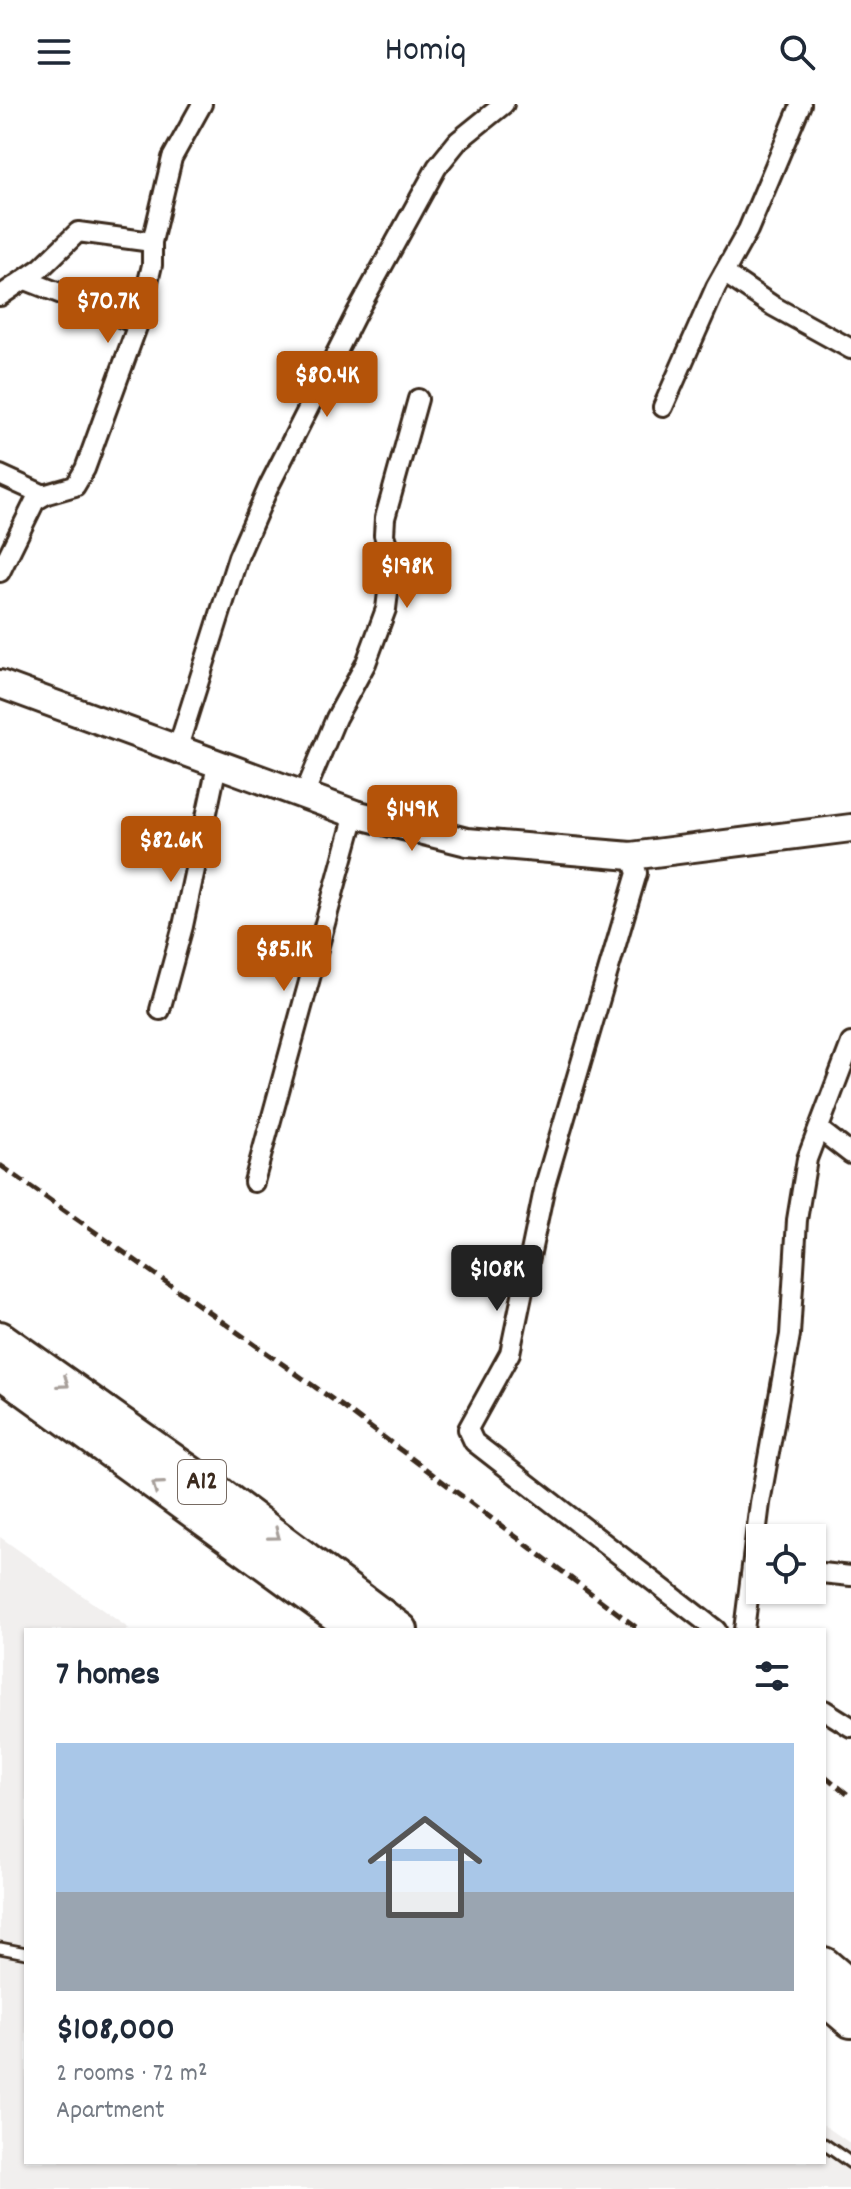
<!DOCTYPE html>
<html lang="en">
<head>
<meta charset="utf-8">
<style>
  :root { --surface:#fff; --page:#f2f2f3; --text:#1f2937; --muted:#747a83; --line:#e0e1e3; --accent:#b45309 }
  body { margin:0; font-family:Dekko,sans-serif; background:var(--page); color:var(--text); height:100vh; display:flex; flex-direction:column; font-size:30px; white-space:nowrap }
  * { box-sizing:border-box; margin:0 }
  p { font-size:26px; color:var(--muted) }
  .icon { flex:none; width:44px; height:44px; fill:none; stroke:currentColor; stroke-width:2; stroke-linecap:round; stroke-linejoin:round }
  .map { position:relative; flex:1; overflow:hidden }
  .drawer { position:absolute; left:24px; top:1524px; width:802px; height:536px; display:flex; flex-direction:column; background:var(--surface); border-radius:0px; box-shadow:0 2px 6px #0004 }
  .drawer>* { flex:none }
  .fabs { position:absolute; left:746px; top:1420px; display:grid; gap:16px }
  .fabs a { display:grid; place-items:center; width:80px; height:80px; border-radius:0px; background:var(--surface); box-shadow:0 2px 6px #0004; font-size:40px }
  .price { position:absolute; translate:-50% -68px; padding:0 18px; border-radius:8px; background:var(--accent); color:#fff; font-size:26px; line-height:52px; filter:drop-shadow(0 2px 4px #0008) }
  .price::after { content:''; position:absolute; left:50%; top:48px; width:24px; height:18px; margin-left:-12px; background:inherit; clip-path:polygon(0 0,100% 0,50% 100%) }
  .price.on { background:#222; color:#fff }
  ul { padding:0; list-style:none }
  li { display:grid; align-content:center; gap:16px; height:424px; padding:0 32px }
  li+li { border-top:2px solid var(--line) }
  li span { display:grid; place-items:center; height:248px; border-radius:0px; color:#555 }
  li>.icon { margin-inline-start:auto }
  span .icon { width:144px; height:144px; fill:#fffc; stroke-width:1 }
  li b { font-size:34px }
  h2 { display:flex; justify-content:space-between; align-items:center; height:96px; padding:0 32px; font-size:34px }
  header { display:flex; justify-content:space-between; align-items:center; height:104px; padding:0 32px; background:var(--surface); font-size:36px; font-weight:600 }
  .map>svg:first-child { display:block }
</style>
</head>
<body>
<header><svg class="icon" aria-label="menu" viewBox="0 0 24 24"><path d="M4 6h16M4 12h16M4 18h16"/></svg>Homiq<svg class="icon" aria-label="search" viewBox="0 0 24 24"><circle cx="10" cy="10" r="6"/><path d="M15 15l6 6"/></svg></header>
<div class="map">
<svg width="851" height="2085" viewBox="0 0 851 2085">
  <rect width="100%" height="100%" fill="#fff"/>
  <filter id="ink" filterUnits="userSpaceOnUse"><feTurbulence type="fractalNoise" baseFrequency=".0125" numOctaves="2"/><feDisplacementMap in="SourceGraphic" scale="16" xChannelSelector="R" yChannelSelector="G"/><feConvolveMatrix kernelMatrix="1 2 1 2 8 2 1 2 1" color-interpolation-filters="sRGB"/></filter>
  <g filter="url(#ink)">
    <path fill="#f1efee" d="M0 1433 131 1526H26V2058H824V2021L851 2040V2085H0Z"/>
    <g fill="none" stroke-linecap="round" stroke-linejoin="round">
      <g stroke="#3b2a1e" stroke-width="15">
        <g id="service">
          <path d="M0 1844 26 1849"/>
          <path d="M824 2040 851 2059"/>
        </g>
      </g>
      <g stroke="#3b2a1e" stroke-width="24">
        <g id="minor">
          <path d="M724 169 773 202 851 245"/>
          <path d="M26 176 138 220"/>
          <path d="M0 192 41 164 78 128 152 138"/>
          <path d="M663 303 716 183 748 126 801 0"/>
          <path d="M0 371 44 391"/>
          <path d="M0 468 35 397 47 390 75 382 85 365 138 220 152 161V138L172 54 202 0"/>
          <path d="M178 643 238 453 269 382 356 210 437 63 458 37 504 0"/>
          <path d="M304 691 336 614 366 559 386 505 392 455 384 431 385 414 418 295"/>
          <path d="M631 752 637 769 545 1081 510 1249 468 1325 474 1338 716 1526"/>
          <path d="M160 906 183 822 217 661"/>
          <path d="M820 1026 851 1050"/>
          <path d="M254 1078 355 710"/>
          <path d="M812 1468 851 1472"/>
          <path d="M744 1526 760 1399 790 1231 797 1116 807 1055 851 939"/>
          <path d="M824 1606 851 1623"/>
        </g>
      </g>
      <g stroke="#3b2a1e" stroke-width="32">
        <path id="secondary" d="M0 580 355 710 467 738 631 752 851 724"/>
      </g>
      <g stroke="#3b2a1e" stroke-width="38">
        <g id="trunk">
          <path d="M0 1234 206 1380 401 1526"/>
          <path d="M0 1267 357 1526"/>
          <path d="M824 1860 851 1883"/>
          <path d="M824 1894 851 1917"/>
        </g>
      </g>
      <use href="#service" stroke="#fff" stroke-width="9"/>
      <use href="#minor" stroke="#fff" stroke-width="18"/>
      <use href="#secondary" stroke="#fff" stroke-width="26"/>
      <use href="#trunk" stroke="#fff" stroke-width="32"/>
      <g stroke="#3b2a1e" stroke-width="5" stroke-dasharray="12 6" stroke-linecap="butt">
        <path d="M0 1061 342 1302 640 1526"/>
        <path d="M824 1671 851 1693"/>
      </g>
    </g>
    <defs><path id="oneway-chevron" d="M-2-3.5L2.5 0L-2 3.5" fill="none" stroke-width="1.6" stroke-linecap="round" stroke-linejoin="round" transform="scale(2)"/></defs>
    <g stroke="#a79f9a">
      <use href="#oneway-chevron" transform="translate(64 1279) rotate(35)"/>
      <use href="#oneway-chevron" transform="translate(157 1382) rotate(-144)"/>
      <use href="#oneway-chevron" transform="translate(275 1431) rotate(37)"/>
    </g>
  </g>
  <g text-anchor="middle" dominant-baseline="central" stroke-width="8" stroke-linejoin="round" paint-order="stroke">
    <rect fill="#fff" stroke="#766a62" stroke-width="2" x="178" y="1356" width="48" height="44" rx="6"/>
    <g font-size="26" font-weight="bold" fill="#3b2a1e">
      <text x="202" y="1378">A12</text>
    </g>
  </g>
</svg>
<div class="fabs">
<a><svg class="icon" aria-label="locate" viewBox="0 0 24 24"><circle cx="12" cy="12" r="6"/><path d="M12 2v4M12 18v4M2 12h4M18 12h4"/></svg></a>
</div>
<b class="price" style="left:108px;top:241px">$70.7K</b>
<b class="price" style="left:327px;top:315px">$80.4K</b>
<b class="price" style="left:407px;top:506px">$198K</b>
<b class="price" style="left:412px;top:749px">$149K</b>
<b class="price" style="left:171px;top:780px">$82.6K</b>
<b class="price" style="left:284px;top:889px">$85.1K</b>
<b class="price on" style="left:497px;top:1209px">$108K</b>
<section class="drawer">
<h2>7 homes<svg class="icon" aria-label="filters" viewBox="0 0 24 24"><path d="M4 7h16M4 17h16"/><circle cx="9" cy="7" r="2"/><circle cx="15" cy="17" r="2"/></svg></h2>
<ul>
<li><span style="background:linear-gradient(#a9c7e8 60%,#9aa5b1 0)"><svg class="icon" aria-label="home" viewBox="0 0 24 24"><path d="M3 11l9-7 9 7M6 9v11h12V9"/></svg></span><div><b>$108,000</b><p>2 rooms · 72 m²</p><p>Apartment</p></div></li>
</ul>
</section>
</div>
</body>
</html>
